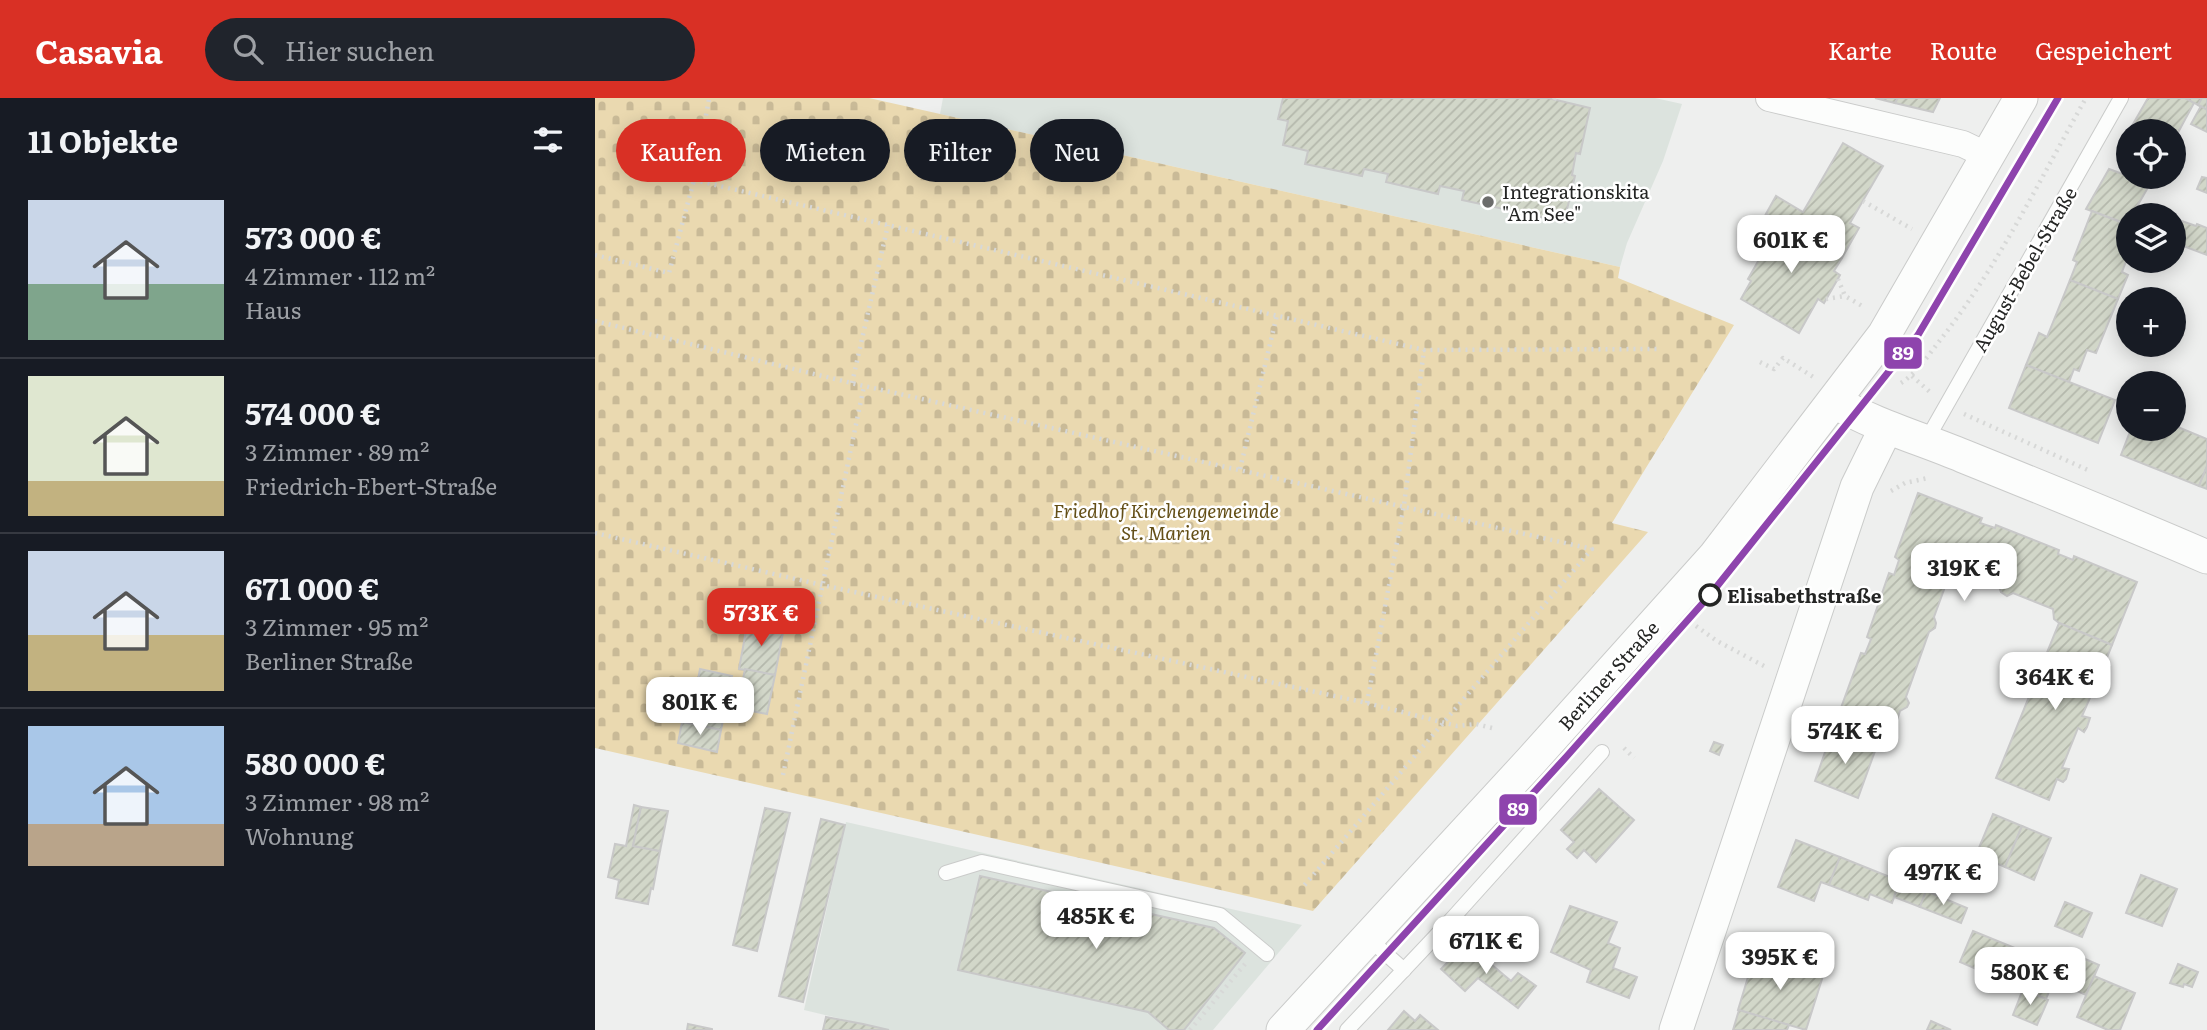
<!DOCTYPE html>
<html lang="de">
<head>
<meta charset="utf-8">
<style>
  :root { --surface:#171b24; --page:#20242c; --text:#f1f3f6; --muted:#9ea1a6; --line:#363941; --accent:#d93025 }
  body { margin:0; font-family:Literata,serif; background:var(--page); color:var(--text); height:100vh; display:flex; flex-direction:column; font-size:26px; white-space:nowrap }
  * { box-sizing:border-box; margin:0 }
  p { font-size:23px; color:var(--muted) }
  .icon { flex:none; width:38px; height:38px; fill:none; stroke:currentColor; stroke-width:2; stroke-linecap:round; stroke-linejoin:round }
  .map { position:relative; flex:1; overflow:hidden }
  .details { display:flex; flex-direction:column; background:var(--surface); width:595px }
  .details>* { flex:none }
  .top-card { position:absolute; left:21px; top:21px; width:665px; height:63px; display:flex; gap:14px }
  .buttons { position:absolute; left:1521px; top:21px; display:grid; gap:14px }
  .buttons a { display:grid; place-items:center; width:70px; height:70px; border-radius:50%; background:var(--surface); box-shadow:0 4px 18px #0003; font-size:35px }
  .price { position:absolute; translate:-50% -60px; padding:0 16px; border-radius:14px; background:#fff; color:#222; font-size:23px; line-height:46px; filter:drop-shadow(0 2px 4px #0008) }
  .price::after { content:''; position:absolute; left:50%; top:42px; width:21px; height:16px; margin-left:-10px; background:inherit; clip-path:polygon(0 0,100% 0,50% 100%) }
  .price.selected { background:var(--accent); color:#fff }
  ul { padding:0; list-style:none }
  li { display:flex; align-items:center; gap:21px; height:175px; padding:0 28px }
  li+li { border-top:2px solid var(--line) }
  li span { display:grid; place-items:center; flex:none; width:196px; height:140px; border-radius:0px; color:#555 }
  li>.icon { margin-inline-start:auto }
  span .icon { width:84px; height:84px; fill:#fffc; stroke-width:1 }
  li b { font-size:30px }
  h2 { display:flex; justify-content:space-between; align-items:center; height:84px; padding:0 28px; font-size:30px }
  .pill { padding:0 24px; border-radius:32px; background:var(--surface); box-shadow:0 4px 18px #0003; font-size:24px; line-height:63px }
  .pill.selected { background:var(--accent); color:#fff }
  header { display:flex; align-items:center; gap:42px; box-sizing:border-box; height:98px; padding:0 35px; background:var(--accent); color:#fff }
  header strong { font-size:33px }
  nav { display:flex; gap:38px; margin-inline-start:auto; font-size:24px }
  .search { width:490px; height:63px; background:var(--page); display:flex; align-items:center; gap:18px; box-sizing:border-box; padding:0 24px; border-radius:38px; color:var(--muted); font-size:26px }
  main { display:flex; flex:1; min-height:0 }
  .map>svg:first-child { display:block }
</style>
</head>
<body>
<header>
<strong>Casavia</strong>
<div class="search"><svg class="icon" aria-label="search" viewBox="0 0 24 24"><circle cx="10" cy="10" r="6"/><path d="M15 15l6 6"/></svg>Hier suchen</div>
<nav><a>Karte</a><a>Route</a><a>Gespeichert</a></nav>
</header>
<main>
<section class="details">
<h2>11 Objekte<svg class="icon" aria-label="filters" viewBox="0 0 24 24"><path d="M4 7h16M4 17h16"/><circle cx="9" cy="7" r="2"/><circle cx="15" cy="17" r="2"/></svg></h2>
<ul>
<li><span style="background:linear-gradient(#c9d6e8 60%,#7fa58c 0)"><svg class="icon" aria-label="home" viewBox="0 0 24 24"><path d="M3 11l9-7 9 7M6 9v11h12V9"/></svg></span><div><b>573 000 €</b><p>4 Zimmer · 112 m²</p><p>Haus</p></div></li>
<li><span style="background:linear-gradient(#dfe7d0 75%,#c2b280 0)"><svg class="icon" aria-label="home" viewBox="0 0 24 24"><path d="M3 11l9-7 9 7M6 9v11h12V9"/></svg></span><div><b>574 000 €</b><p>3 Zimmer · 89 m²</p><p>Friedrich-Ebert-Straße</p></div></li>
<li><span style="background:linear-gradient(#c9d6e8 60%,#c2b280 0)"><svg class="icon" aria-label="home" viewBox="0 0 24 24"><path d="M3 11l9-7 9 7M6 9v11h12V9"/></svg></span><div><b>671 000 €</b><p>3 Zimmer · 95 m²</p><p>Berliner Straße</p></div></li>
<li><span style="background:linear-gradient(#a9c7e8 70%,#b9a48a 0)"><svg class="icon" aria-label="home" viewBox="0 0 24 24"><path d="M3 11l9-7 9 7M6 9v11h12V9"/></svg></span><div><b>580 000 €</b><p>3 Zimmer · 98 m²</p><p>Wohnung</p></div></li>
</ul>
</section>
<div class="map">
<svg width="1612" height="932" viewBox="0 0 1612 932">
  <defs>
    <pattern id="cemetery-stones" width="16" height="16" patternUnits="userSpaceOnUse" patternTransform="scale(1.75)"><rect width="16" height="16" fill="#ead9b0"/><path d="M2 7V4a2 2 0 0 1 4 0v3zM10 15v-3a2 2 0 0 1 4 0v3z" fill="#c9ba97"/></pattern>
    <pattern id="building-hatch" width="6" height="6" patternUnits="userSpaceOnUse" patternTransform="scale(1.75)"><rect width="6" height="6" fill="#d2d7c9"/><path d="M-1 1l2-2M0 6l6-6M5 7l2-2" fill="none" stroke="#b4b8ac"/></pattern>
  </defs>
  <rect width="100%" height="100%" fill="#eeefee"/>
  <g fill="#dce3de">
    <path d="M348 0H1060L1087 6 1068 63 1032 145 1025 169 345 16Z"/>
    <path d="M251 724 707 827 618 932H293L209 912Z"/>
  </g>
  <path fill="url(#cemetery-stones)" d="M0 0H274L1025 169 1023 180 1139 227 1017 425 1053 434 718 813 0 650Z"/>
  <g fill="url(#building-hatch)" stroke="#c8c8c8" stroke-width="2">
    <path d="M688 0H953L995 10 985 56 981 55 977 77 980 78 969 124 867 102 869 93 845 88 843 96 791 84 793 76 769 71 767 78 710 66 713 53 688 47 693 23 683 21Z"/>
    <path d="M1280 0H1303L1300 5Z"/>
    <path d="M1303 0H1345L1338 14 1300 5Z"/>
    <path d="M1553 0H1590L1599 5 1579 42 1585 45 1578 57V33H1534Z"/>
    <path d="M1590 0H1607L1603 7Z"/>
    <path d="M1607 0H1612V12L1603 7Z"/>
    <path d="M1606 8 1612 12V34L1596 26Z"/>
    <path d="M1533 35V58L1523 53Z"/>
    <path d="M1248 45 1288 68 1255 125 1264 130 1247 160 1171 116 1181 98 1208 114Z"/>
    <path d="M1514 71 1555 86 1537 117H1533L1532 126 1491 111Z"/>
    <path d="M1607 79 1612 80V95L1602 91Z"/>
    <path d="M1543 107 1564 114 1563 117H1537Z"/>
    <path d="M1497 113 1533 127V158L1527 174 1533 177 1523 201 1475 182 1482 164 1478 162Z"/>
    <path d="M1171 116 1247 160 1239 173 1245 177 1229 205 1223 201 1204 235 1146 201 1156 183 1153 181 1170 151 1174 153 1179 144 1161 133Z"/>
    <path d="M1578 120 1601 128 1602 126 1612 130V157L1578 144Z"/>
    <path d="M1475 182 1523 201 1501 255 1492 252 1484 273 1479 271 1474 284 1431 267 1444 235 1452 239Z"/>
    <path d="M1431 267 1520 302 1503 345 1414 310Z"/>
    <path d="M1578 327 1612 341V368L1604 388 1526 357 1536 331H1578Z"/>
    <path d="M1612 368V391L1604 388Z"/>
    <path d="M1323 395 1387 420 1385 425 1400 430 1401 427 1464 452 1463 456 1478 462 1479 458 1542 484 1517 547 1464 525 1459 521 1458 511 1418 495 1412 498 1406 494 1404 489 1365 473 1354 478 1339 519 1341 525 1340 530 1334 534 1311 599 1314 605 1312 609 1305 613 1297 638 1287 634 1280 653 1236 637H1241L1247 620 1243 618 1266 555 1270 556 1276 541 1272 539 1294 475 1299 477 1304 462 1300 459Z"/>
    <path d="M153 522 189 529 180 577 144 571Z"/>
    <path d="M1464 525 1517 547 1509 567 1515 569 1514 575 1510 582 1504 579 1487 618 1495 620 1492 629 1489 634 1483 630 1467 670 1474 671 1471 681 1468 684 1462 681 1454 702 1401 680Z"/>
    <path d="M105 571 137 578 126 632 95 625Z"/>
    <path d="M150 571 180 577 172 616 142 610Z"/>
    <path d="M87 624 126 632 122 654 83 645Z"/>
    <path d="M1236 637 1280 653 1263 700 1220 683Z"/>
    <path d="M1119 644 1128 647 1124 657 1115 653Z"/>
    <path d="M1004 691 1039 722 1001 764 989 752 982 760 972 751 979 744 966 732Z"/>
    <path d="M39 707 46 709 38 748 65 753 58 791 56 790 53 806 21 800 24 782 13 779 20 746 31 748Z"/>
    <path d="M46 709 73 713 65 753 38 748Z"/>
    <path d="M170 710 195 715 162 853 138 847Z"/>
    <path d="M1398 716 1427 728 1410 769 1381 757Z"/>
    <path d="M226 721 250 727 208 904 184 898Z"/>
    <path d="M1427 728 1456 740 1439 782 1410 769Z"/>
    <path d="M1201 742 1245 759 1234 787 1226 784 1219 803 1183 789Z"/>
    <path d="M1245 759 1305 783 1297 805 1275 796 1273 802 1234 787Z"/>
    <path d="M1546 777 1582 791 1567 828 1531 815Z"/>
    <path d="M385 778 619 830 650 855 589 932H574L553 914 363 872Z"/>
    <path d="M1305 783 1331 793 1325 809 1299 799Z"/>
    <path d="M1331 793 1372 810 1366 825 1325 809Z"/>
    <path d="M1470 804 1497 815 1487 839 1460 828Z"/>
    <path d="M975 808 1022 824 1013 845 1025 850 1018 870 1042 879 1034 900 992 884 996 872 956 854Z"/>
    <path d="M1378 833 1420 850 1407 882 1365 864Z"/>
    <path d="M871 845 916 883 923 875 941 888 923 910 883 880 870 893 846 871Z"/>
    <path d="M1160 856 1172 860 1173 856 1191 862 1189 866 1228 878 1211 932 1143 912Z"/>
    <path d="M1481 857 1504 867 1491 897 1468 887Z"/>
    <path d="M1583 866 1603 874 1597 889 1589 886 1588 889 1575 885Z"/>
    <path d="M1437 869 1460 879 1451 901 1428 891Z"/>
    <path d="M1499 878 1540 895 1525 932H1513L1482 919Z"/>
    <path d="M1428 891 1453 902 1442 927 1418 917Z"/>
    <path d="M1144 912 1194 927 1192 932H1138Z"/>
    <path d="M809 913 820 923 825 917 843 932H793Z"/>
    <path d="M231 919 268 926 294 932H228Z"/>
    <path d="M1336 923 1356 932H1332Z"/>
    <path d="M93 926 117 931V932H92Z"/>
  </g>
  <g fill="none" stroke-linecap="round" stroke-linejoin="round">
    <g stroke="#cacbca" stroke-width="16">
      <g id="service">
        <path d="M1331 343 1526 0"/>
        <path d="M351 775 387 764 625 817 672 856"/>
        <path d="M772 839 809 872"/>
        <path d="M752 932 855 823 1007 654"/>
      </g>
    </g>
    <g stroke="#cacbca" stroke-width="28">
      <path id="minor" d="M1174 0 1368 46 1393 58"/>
    </g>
    <g stroke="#cacbca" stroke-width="35">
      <g id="tertiary">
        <path d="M1240 304C1281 328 1325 340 1368 358 1450 391 1531 424 1612 459"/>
        <path d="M688 932 935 664 1120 458 1289 237 1426 0"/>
        <path d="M1081 932 1262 389 1291 330"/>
      </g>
    </g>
    <g stroke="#d7d8d7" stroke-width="4.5" stroke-dasharray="2 5" stroke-linecap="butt">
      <path d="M959 2 960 0"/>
      <path d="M99 82 829 252 1062 251"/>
      <path d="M1268 103 1317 131"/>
      <path d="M0 157 74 175 99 82 114 1 110 0"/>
      <path d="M1243 181 1250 198 1269 209"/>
      <path d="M1231 201 1250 198"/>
      <path d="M0 223 269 288 997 451 707 790"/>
      <path d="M1165 264 1179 271 1188 260 1220 280"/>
      <path d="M1317 278 1336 295"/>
      <path d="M257 285 293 127"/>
      <path d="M1306 285C1323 274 1334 256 1346 241 1404 167 1445 81 1491 0"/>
      <path d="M1369 316 1495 373"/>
      <path d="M645 371 682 217"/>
      <path d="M1296 393 1310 385 1333 380"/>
      <path d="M0 435 227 487 772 605 862 628 881 626 897 630"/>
      <path d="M1101 528 1122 543 1171 569"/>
      <path d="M772 605 809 407 829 252"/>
      <path d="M1029 650 1039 660"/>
      <path d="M188 677 269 288"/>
      <path d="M595 932 650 866"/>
    </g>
    <use href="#service" stroke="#fcfdfc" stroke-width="14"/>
    <use href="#minor" stroke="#fcfdfc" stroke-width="26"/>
    <use href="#tertiary" stroke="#fcfdfc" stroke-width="33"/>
    <g stroke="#fff" stroke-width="12">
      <path id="tram-1" d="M722 932 972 658 1115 497 1323 237 1463 0"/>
    </g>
    <use href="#tram-1" stroke="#8e44ad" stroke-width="7"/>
  </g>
  <circle fill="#6b6c6b" stroke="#fff" stroke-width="2.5" cx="893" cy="104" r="7"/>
  <circle fill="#fff" stroke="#242524" stroke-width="3.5" cx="1115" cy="497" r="10"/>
  <g text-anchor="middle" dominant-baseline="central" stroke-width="5" stroke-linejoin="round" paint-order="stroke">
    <g font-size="19" fill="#242524" stroke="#fff" text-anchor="start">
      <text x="907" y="93">Integrationskita<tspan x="907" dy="22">"Am See"</tspan></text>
    </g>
    <g font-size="19" fill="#242524" stroke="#fff">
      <text transform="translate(1429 171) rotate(-60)">August-Bebel-Straße</text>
      <text transform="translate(1013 577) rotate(-48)">Berliner Straße</text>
    </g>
    <g font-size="19" font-style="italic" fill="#644f17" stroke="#fff">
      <text x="571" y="412">Friedhof Kirchengemeinde<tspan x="571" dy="22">St. Marien</tspan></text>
    </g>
    <g font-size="19" font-weight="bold" fill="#242524" stroke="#fff" text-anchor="start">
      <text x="1132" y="497">Elisabethstraße</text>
    </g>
  </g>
  <g stroke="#fff" stroke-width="2.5">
    <rect x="1288" y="238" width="40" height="34" rx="7" fill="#8e44ad"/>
    <rect x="903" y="695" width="40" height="33" rx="7" fill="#8e44ad"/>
  </g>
  <g font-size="19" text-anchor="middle" font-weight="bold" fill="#fff">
    <text x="1308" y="262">89</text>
    <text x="923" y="718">89</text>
  </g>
</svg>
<div class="buttons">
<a><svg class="icon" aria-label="locate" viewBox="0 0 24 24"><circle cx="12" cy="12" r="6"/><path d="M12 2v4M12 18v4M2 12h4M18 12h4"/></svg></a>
<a><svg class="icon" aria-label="layers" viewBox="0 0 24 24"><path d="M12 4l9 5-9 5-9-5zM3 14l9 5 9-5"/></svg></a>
<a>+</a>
<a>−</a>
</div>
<b class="price" style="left:1196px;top:177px">601K €</b>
<b class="price" style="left:1369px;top:505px">319K €</b>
<b class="price selected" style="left:166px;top:550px">573K €</b>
<b class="price" style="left:1460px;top:614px">364K €</b>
<b class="price" style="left:105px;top:639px">801K €</b>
<b class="price" style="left:1250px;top:668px">574K €</b>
<b class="price" style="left:1348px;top:809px">497K €</b>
<b class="price" style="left:501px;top:853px">485K €</b>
<b class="price" style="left:891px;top:878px">671K €</b>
<b class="price" style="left:1185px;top:894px">395K €</b>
<b class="price" style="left:1435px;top:909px">580K €</b>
<div class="top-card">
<a class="pill selected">Kaufen</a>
<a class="pill">Mieten</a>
<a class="pill">Filter</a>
<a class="pill">Neu</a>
</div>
</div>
</main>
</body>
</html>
